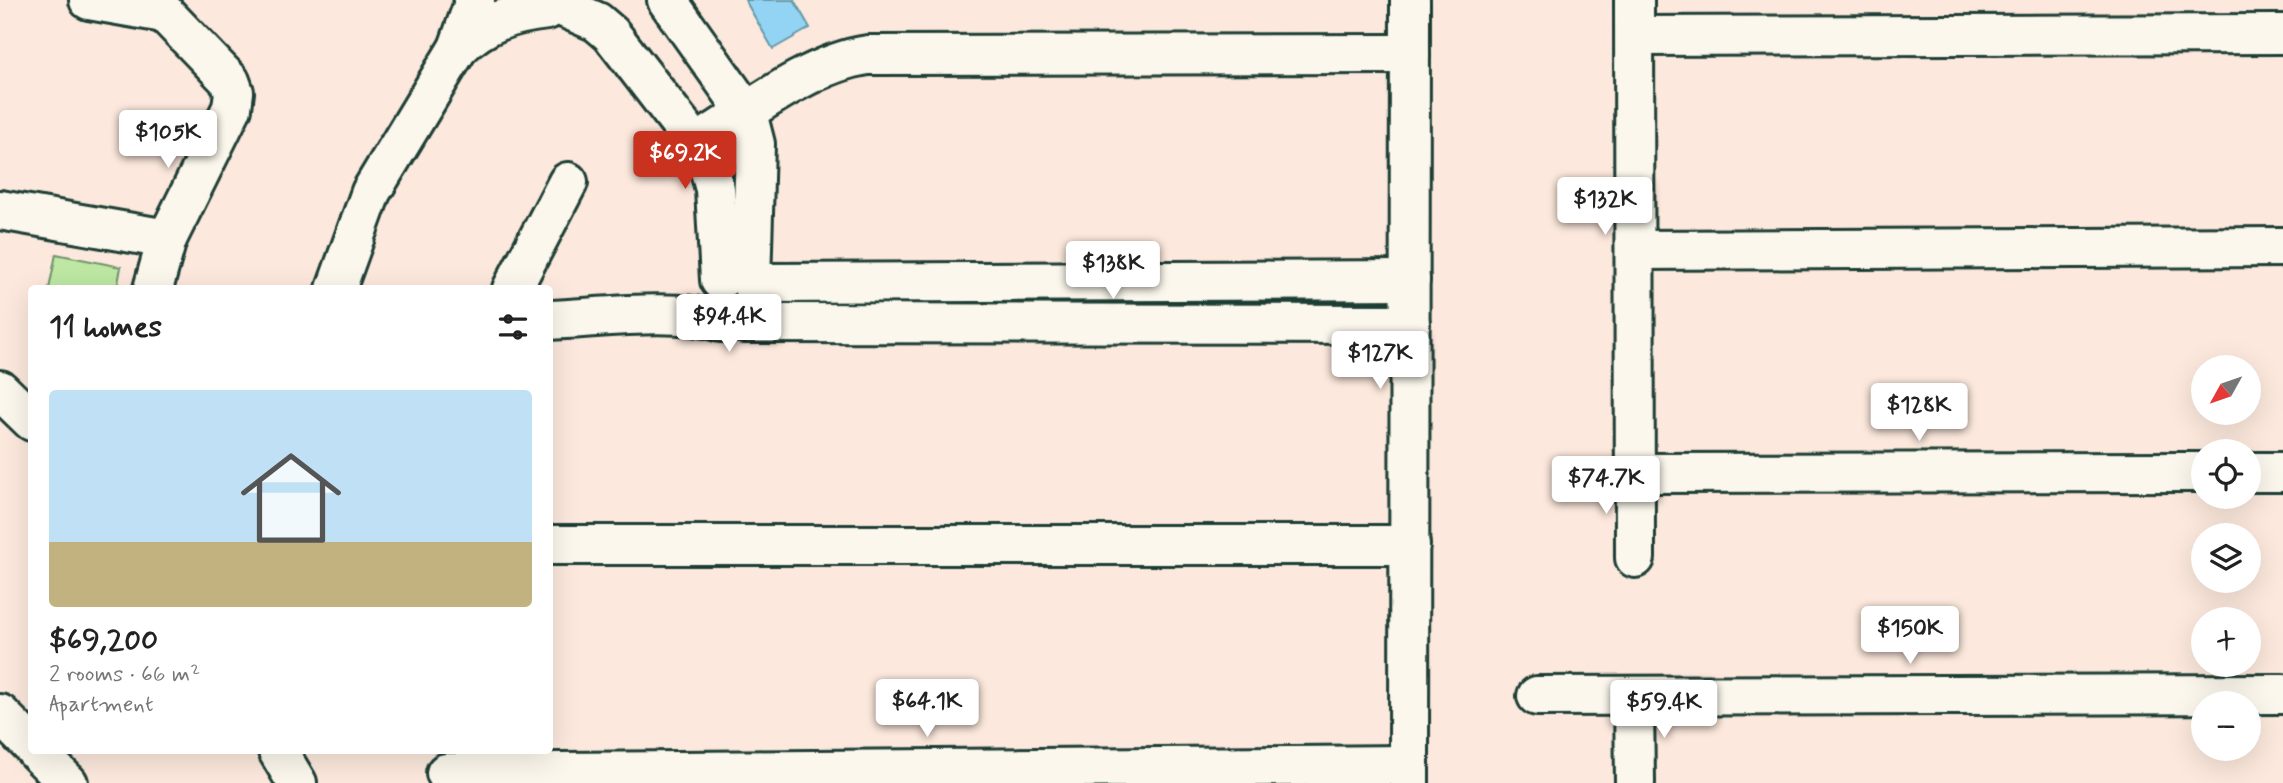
<!DOCTYPE html>
<html lang="en">
<head>
<meta charset="utf-8">
<style>
  :root { --surface:#fff; --page:#f6f6f6; --text:#222; --muted:#767676; --accent:#c8321e }
  body { margin:0; font-family:Mynerve,sans-serif; background:var(--page); color:var(--text); height:100vh; display:flex; flex-direction:column; font-size:26px; white-space:nowrap }
  * { box-sizing:border-box; margin:0 }
  p { font-size:23px; color:var(--muted) }
  .icon { flex:none; width:38px; height:38px; fill:none; stroke:currentColor; stroke-width:2; stroke-linecap:round; stroke-linejoin:round }
  .map { position:relative; flex:1; overflow:hidden }
  .panel { position:absolute; left:28px; top:285px; width:525px; height:469px; display:flex; flex-direction:column; background:var(--surface); border-radius:7px; box-shadow:0 7px 28px #0002 }
  .panel>* { flex:none }
  .needle { width:46px; rotate:230deg }
  .controls { position:absolute; left:2191px; top:355px; display:grid; gap:14px }
  .controls a { display:grid; place-items:center; width:70px; height:70px; border-radius:50%; background:var(--surface); box-shadow:0 7px 28px #0002; font-size:35px }
  .price { position:absolute; translate:-50% -60px; padding:0 16px; border-radius:7px; background:#fff; color:#222; font-size:23px; line-height:46px; filter:drop-shadow(0 2px 4px #0008) }
  .price::after { content:''; position:absolute; left:50%; top:42px; width:21px; height:16px; margin-left:-10px; background:inherit; clip-path:polygon(0 0,100% 0,50% 100%) }
  .price.active { background:var(--accent); color:#fff }
  ul { padding:0; list-style:none }
  li { display:grid; align-content:center; gap:14px; height:371px; padding:0 21px }
  li span { display:grid; place-items:center; height:217px; border-radius:7px; color:#555 }
  li>.icon { margin-inline-start:auto }
  span .icon { width:126px; height:126px; fill:#fffc; stroke-width:1 }
  li b { font-size:30px }
  h2 { display:flex; justify-content:space-between; align-items:center; height:84px; padding:0 21px; font-size:30px }
  .map>svg:first-child { display:block }
</style>
</head>
<body>
<div class="map">
<svg width="2283" height="783" viewBox="0 0 2283 783">
  <rect width="100%" height="100%" fill="#fce8dc"/>
  <filter id="ink" filterUnits="userSpaceOnUse"><feTurbulence type="fractalNoise" baseFrequency=".0143" numOctaves="2"/><feDisplacementMap in="SourceGraphic" scale="14" xChannelSelector="R" yChannelSelector="G"/><feConvolveMatrix kernelMatrix="1 2 1 2 8 2 1 2 1" color-interpolation-filters="sRGB"/></filter>
  <g filter="url(#ink)">
    <path fill="#bde7a3" stroke="#6e926c" stroke-width="2" d="M56 254 121 267 117 289H49Z"/>
    <path fill="#93d4f4" stroke="#6598a7" stroke-width="2" d="M745 0H794L810 28 773 49Z"/>
    <g fill="none" stroke-linecap="round" stroke-linejoin="round">
      <g stroke="#1f3d34" stroke-width="44">
        <g id="minor">
          <path d="M89 0 164 13"/>
          <path d="M667 0 747 113 755 144 751 283"/>
          <path d="M1634 0 1635 558"/>
          <path d="M567 9 597 22 611 34 706 157 715 189 720 280"/>
          <path d="M1635 36 2283 34"/>
          <path d="M458 48C484 22 512 14 547 10"/>
          <path d="M698 143C748 112 810 63 868 55L1410 54"/>
          <path d="M0 210 167 239 232 108 234 92 230 81 152 0"/>
          <path d="M1635 250 2283 247"/>
          <path d="M754 286 764 283 1410 280"/>
          <path d="M153 289 167 239"/>
          <path d="M336 289 371 192 458 48 475 0"/>
          <path d="M512 289 568 182"/>
          <path d="M550 320C600 318 675 307 721 322"/>
          <path d="M744 323 1410 324"/>
          <path d="M0 390 32 421"/>
          <path d="M2249 472H2283"/>
          <path d="M1635 473 2203 472"/>
          <path d="M550 545H1410"/>
          <path d="M1537 696 2283 694"/>
          <path d="M1634 698 1635 783"/>
          <path d="M0 714 32 746"/>
          <path d="M36 751 68 783"/>
          <path d="M278 751 297 783"/>
          <path d="M446 773 1409 765"/>
          <path d="M1409 783 1410 0"/>
        </g>
      </g>
      <use href="#minor" stroke="#fbf7ec" stroke-width="38"/>
    </g>
  </g>
</svg>
<div class="controls">
<a><svg class="needle" viewBox="-14 -14 28 28"><path d="M0-13l5 13h-10z" fill="#e53935"/><path d="M0 13l5-13h-10z" fill="#767676"/></svg></a>
<a><svg class="icon" aria-label="locate" viewBox="0 0 24 24"><circle cx="12" cy="12" r="6"/><path d="M12 2v4M12 18v4M2 12h4M18 12h4"/></svg></a>
<a><svg class="icon" aria-label="layers" viewBox="0 0 24 24"><path d="M12 4l9 5-9 5-9-5zM3 14l9 5 9-5"/></svg></a>
<a>+</a>
<a>−</a>
</div>
<b class="price" style="left:168px;top:170px">$105K</b>
<b class="price active" style="left:685px;top:191px">$69.2K</b>
<b class="price" style="left:1605px;top:237px">$132K</b>
<b class="price" style="left:1113px;top:301px">$138K</b>
<b class="price" style="left:729px;top:354px">$94.4K</b>
<b class="price" style="left:1380px;top:391px">$127K</b>
<b class="price" style="left:1919px;top:443px">$128K</b>
<b class="price" style="left:1606px;top:516px">$74.7K</b>
<b class="price" style="left:1910px;top:666px">$150K</b>
<b class="price" style="left:927px;top:739px">$64.1K</b>
<b class="price" style="left:1664px;top:740px">$59.4K</b>
<section class="panel">
<h2>11 homes<svg class="icon" aria-label="filters" viewBox="0 0 24 24"><path d="M4 7h16M4 17h16"/><circle cx="9" cy="7" r="2"/><circle cx="15" cy="17" r="2"/></svg></h2>
<ul>
<li><span style="background:linear-gradient(#bfe0f5 70%,#c2b280 0)"><svg class="icon" aria-label="home" viewBox="0 0 24 24"><path d="M3 11l9-7 9 7M6 9v11h12V9"/></svg></span><div><b>$69,200</b><p>2 rooms · 66 m²</p><p>Apartment</p></div></li>
</ul>
</section>
</div>
</body>
</html>
